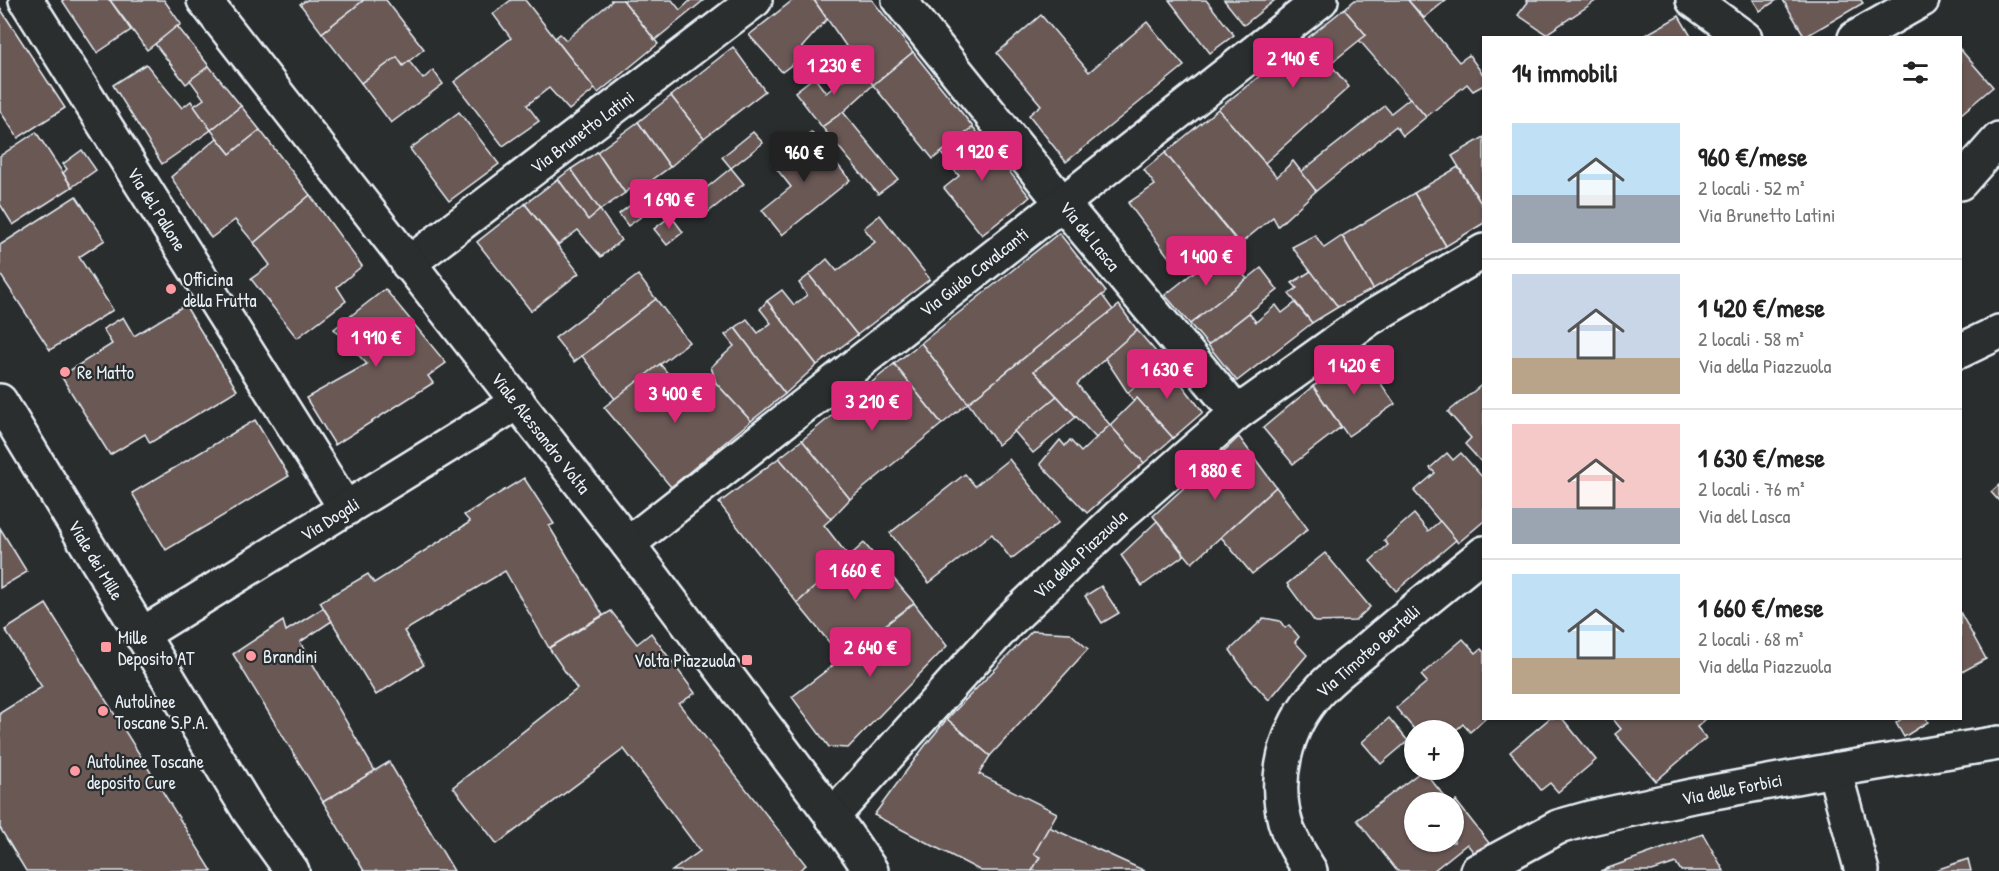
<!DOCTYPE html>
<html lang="it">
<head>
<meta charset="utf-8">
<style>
  :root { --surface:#fff; --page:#f2f2f2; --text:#222; --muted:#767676; --line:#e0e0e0; --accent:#db2777 }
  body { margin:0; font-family:"Patrick Hand",sans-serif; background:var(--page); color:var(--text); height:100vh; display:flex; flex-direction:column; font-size:22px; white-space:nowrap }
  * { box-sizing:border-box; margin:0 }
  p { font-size:20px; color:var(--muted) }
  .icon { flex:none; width:33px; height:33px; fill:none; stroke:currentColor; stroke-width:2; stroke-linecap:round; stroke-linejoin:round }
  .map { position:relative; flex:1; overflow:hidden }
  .drawer { position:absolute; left:1482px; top:36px; width:480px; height:684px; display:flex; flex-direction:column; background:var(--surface); border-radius:0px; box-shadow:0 2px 4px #0004 }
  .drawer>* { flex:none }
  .buttons { position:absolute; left:1404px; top:720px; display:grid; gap:12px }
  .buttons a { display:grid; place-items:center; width:60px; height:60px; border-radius:50%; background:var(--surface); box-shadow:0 2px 4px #0004; font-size:30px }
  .price { position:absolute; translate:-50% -51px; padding:0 14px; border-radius:6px; background:var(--accent); color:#fff; font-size:20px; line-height:39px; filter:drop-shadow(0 2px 3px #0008) }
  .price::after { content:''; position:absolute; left:50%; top:36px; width:18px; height:14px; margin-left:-9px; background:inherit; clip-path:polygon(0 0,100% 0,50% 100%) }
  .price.on { background:#222; color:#fff }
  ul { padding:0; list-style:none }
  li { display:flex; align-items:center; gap:18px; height:150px; padding:0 30px }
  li+li { border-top:2px solid var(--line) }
  li span { display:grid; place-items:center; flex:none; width:168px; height:120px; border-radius:0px; color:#555 }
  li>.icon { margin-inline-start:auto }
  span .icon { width:72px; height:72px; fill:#fffc; stroke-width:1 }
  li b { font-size:26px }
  h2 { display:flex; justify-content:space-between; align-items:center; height:72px; padding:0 30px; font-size:26px }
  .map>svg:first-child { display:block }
</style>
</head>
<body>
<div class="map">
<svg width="1999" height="871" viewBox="0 0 1999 871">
  <rect width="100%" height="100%" fill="#2a2d2e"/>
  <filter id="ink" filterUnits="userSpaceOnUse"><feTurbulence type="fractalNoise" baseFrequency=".0167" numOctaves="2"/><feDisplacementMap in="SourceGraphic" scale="12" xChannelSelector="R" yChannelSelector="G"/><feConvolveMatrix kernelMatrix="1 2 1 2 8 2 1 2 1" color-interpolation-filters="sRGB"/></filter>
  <g filter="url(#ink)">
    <g fill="#6a5855" stroke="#e8f1f8" stroke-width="1.5">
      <path d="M62 0H110L131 30 97 53Z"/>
      <path d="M110 0H164L181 24 147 50Z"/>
      <path d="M307 0H364L322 33 300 4Z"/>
      <path d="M364 0H386L424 49 403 66 397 57 361 83 322 33Z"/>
      <path d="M511 0H525L595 89 569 110 549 88 527 105 539 121 503 146 454 82 511 38 493 14Z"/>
      <path d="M610 0H623L658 44 598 93 555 38 560 34 566 40 612 1Z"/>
      <path d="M623 0H672L680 10 691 0H704L655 40Z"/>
      <path d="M793 0H814L827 19 795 55 798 60 782 72 749 35Z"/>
      <path d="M814 0H872L913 52 873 85Z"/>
      <path d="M1169 0H1206L1234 35 1210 53Z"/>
      <path d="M1224 0H1275L1244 25Z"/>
      <path d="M1355 0H1408L1459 62 1469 55 1484 76V85L1473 91 1467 84 1426 117 1359 40 1366 35 1344 9Z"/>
      <path d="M1408 0H1446L1424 18Z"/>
      <path d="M1526 0H1597L1546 34 1518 15 1528 2Z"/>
      <path d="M1753 0H1777L1760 11Z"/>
      <path d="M1783 0H1861L1863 3 1805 37Z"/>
      <path d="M0 8 65 108 18 138 0 111Z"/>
      <path d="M1344 9 1366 35 1330 64 1349 87 1265 163 1218 109Z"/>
      <path d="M1041 15 1089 72 1147 22 1184 66 1066 162 1029 115 1041 105 997 53Z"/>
      <path d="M1679 16 1692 38H1640Z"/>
      <path d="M177 26 209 66 186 84 155 44Z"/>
      <path d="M733 47 765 91 704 138 671 96Z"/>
      <path d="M1960 49 1993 87 1960 115Z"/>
      <path d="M913 52 973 127 933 159 873 85Z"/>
      <path d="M397 57 403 66 409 61 423 79 433 70 443 84 391 123 361 83Z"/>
      <path d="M146 64 182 108 191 101 211 130 162 164 113 85Z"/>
      <path d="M209 66 241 106 211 130 194 106 204 99 190 80Z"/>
      <path d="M861 66 873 85 843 112 822 127 795 92 814 77 826 93Z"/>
      <path d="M671 96 704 138 670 167 638 122Z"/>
      <path d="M1410 98 1426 117 1403 136 1396 126 1316 191 1301 172 1385 106 1391 113Z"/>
      <path d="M241 106 260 130 230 154 211 130Z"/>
      <path d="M1218 109 1277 177 1293 161 1316 191 1278 226 1273 217 1240 244 1165 153Z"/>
      <path d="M459 112 499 164 449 201 410 149Z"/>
      <path d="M843 112 898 179 878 194 822 127Z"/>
      <path d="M638 122 670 167 634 193 629 189 625 193 597 152Z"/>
      <path d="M973 127 1030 197 982 235 944 188 959 176 941 153Z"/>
      <path d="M260 130 310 195 254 243 235 220 211 238 171 177 217 138 230 154Z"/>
      <path d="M36 132 72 187 13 225 0 204V156Z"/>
      <path d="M753 132 763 143 731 168 722 157Z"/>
      <path d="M811 132 850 180 782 235 762 210 791 187 772 163Z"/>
      <path d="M1484 137V208L1452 156Z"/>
      <path d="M82 150 96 170 72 187 63 173 67 169 63 164Z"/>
      <path d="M597 152 625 193 600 210 571 169Z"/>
      <path d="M1165 153 1235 239 1217 253 1210 243 1177 268 1128 203 1155 185 1144 170Z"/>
      <path d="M1458 167 1484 208V223L1446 246 1414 193Z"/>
      <path d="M731 168 744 184 702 217 689 202Z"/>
      <path d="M571 169 600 210 588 220 558 179Z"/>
      <path d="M558 179 588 220 600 210 621 240 601 257 578 230 558 245 525 204Z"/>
      <path d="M1414 193 1446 246 1373 289 1342 236Z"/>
      <path d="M310 195 362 266 337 287 346 301 297 338 251 279 270 265 254 243Z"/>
      <path d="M76 196 105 240 79 257 113 310 50 350 0 274V245Z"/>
      <path d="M633 203 642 216 628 226 619 214Z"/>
      <path d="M525 204 579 273 531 311 477 242Z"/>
      <path d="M880 215 930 279 857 335 809 275 827 259 837 271 875 242 864 228Z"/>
      <path d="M671 216 683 232 667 245 654 229Z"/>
      <path d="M1059 233 1106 292 968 403 921 343Z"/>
      <path d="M1315 235 1324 248 1342 236 1373 289 1338 307 1292 247Z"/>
      <path d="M1223 249 1247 279 1190 324 1165 295Z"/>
      <path d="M1261 268 1278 290 1208 345 1190 324Z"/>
      <path d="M1311 271 1338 307 1312 323 1289 294 1297 288 1292 283Z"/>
      <path d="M638 275 656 299 574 362 555 338Z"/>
      <path d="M809 275 857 335 817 365 767 301 782 290 794 305 807 295 799 283Z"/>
      <path d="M385 289 446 363 428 376 433 383 335 445 306 398 367 364 334 329Z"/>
      <path d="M1102 295 1113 310 1034 371 1057 396 998 445 968 403Z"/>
      <path d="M656 299 689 342 615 399 582 356Z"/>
      <path d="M767 301 817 365 785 394 735 328 747 319 758 333 771 323 760 309Z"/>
      <path d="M1295 303 1312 323 1237 381 1208 345 1249 313 1256 322 1276 305 1282 313Z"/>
      <path d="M185 305 237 390 150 443 145 434 110 455 61 376 112 344 103 329 123 317 134 336Z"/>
      <path d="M1119 305 1137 330 1077 384 1110 425 1096 438 1034 371Z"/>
      <path d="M735 328 785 394 751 421 716 383 711 367 734 346 725 335Z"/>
      <path d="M1137 330 1163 360 1128 393 1105 358Z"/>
      <path d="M921 343 968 403 942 424 894 364Z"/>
      <path d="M1362 356 1395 404 1348 436 1313 386Z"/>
      <path d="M1163 360 1203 412 1173 438 1137 398 1134 401 1128 393Z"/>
      <path d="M660 364 675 382 661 392 680 412 716 383 751 421 671 487 604 407Z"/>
      <path d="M894 364 942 424 850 499 802 440Z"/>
      <path d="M1484 383V465L1465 444 1471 438 1448 412Z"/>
      <path d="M1313 386 1341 427 1293 464 1263 428Z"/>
      <path d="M1057 396 1076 417 1033 453 1014 431Z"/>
      <path d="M1137 398 1173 438 1144 463 1110 425Z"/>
      <path d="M255 420 289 476 166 550 132 493Z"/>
      <path d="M1110 425 1144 463 1087 513 1040 464 1060 440 1065 446 1070 440 1081 452Z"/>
      <path d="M1239 437 1276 487 1192 563 1153 516Z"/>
      <path d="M802 440 850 499 831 519 779 458Z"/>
      <path d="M1447 453 1453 460 1461 453 1484 479V521L1458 543 1414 491 1435 473 1430 468Z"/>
      <path d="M779 458 831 519 824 525 849 557 797 603 719 503Z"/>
      <path d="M1009 459 1059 522 1011 559 992 534 929 583 890 533 965 474 975 486Z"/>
      <path d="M524 478 554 524 549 526 603 615 549 648 505 571 404 631 424 665 376 695 320 602 368 574 374 583 470 522 464 515Z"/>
      <path d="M1999 485V501L1991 492Z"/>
      <path d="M1276 487 1308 529 1252 574 1221 537Z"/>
      <path d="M1414 514 1428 531 1440 521 1456 540 1396 591 1370 561 1388 545 1384 540Z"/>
      <path d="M1157 521 1184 555 1142 586 1121 555Z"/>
      <path d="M0 528 27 572 0 588Z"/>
      <path d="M864 543 914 603 842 658 797 603Z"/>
      <path d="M1325 553 1370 607 1355 621 1315 622 1287 584Z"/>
      <path d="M1101 586 1119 613 1102 623 1085 596Z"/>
      <path d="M914 603 947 646 848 748 829 747 792 697Z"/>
      <path d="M46 604 212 871H26L0 828V713L42 687 5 630Z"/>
      <path d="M323 608 332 621 300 642 375 771 323 802 233 654 283 621 286 631Z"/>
      <path d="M611 611 637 644 651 633 695 693 679 704 806 865 798 871H672L700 851 624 749 497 844 453 787 577 689 549 648Z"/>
      <path d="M1960 612 1986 659 1960 673Z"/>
      <path d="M1264 618 1280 621 1285 628 1289 625 1299 637 1295 642 1307 655 1269 700 1250 679 1230 650Z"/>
      <path d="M1032 631 1070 633 1088 649 990 756 947 719Z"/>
      <path d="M1463 639 1476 653 1481 649 1484 652V718H1486L1470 732 1463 724 1454 732 1415 730 1396 708 1427 682 1421 675Z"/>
      <path d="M1389 718 1408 741 1381 764 1362 742Z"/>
      <path d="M1550 718H1562L1596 760 1558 792 1550 783 1541 790 1510 752Z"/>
      <path d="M1612 718H1707L1697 727 1706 738 1656 781 1615 734 1621 729Z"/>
      <path d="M1903 718H1926L1928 722 1904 737 1896 723Z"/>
      <path d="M947 719 990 756 979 774 1057 813 1034 854 1040 857 1032 871H981L874 815 924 747Z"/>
      <path d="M389 762 454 871H364L323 802Z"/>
      <path d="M1423 770 1449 802H1414V842H1454V803L1456 801 1489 843 1475 854 1467 844 1433 871H1397L1357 820Z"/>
      <path d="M1049 827 1145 871H1032L1040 857 1034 854Z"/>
      <path d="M1703 834 1724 871H1681L1676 863 1652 871H1600Z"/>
      <path d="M1968 859 1971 871H1933Z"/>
    </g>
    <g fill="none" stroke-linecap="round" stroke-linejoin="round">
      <g stroke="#e8f1f8" stroke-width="38">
        <g id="minor">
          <path d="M26 0 346 509"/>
          <path d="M899 0 1062 203 1237 413"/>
          <path d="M1693 0 1745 38"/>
          <path d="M1855 38 1922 0"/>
          <path d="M1960 183 1999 139"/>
          <path d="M408 264 755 0"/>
          <path d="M1960 351 1999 332"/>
          <path d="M628 544 1321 0"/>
          <path d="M141 635 518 402"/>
          <path d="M1834 770 1862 871"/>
          <path d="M832 817 1008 622 1119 516 1237 413 1370 318 1484 251"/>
          <path d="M1310 871C1302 858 1294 845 1288 831 1271 783 1285 727 1319 691 1334 674 1354 661 1371 646 1408 614 1446 584 1484 553"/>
          <path d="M1477 871 1558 827 1590 818 1692 796 1834 770 1999 743"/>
        </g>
      </g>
      <g stroke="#e8f1f8" stroke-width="38">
        <g id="major">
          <path d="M204 0 628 544 845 833 871 871"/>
          <path d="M0 401 249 811 292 871"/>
        </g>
      </g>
      <use href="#minor" stroke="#2a2d2e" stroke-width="33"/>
      <use href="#major" stroke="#2a2d2e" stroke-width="33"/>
    </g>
  </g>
  <g fill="#ff9aa2" stroke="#2a2d2e" stroke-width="2">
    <circle cx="171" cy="289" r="6"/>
    <circle cx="65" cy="372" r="6"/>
    <rect x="100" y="641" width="12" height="12" rx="3"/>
    <circle cx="251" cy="656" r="6"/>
    <rect x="741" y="654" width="12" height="12" rx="3"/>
    <circle cx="103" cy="711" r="6"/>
    <circle cx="75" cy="771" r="6"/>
  </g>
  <g text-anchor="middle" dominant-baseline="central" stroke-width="4.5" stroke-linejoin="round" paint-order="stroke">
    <g font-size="18" fill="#e8f1f8" stroke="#2a2d2e">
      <text transform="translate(582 132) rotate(-37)">Via Brunetto Latini</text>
      <text transform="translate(157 209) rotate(58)">Via del Pallone</text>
      <text transform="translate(1090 236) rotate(51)">Via del Lasca</text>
      <text transform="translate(974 272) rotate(-38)">Via Guido Cavalcanti</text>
      <text transform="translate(541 433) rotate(52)">Viale Alessandro Volta</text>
      <text transform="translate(330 519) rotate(-32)">Via Dogali</text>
      <text transform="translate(1080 554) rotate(-43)">Via della Piazzuola</text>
      <text transform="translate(96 560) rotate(59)">Viale dei Mille</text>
      <text transform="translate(1368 651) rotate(-41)">Via Timoteo Bertelli</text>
      <text transform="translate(1732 789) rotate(-11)">Via delle Forbici</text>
    </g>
    <g font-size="18" fill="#e8f1f8" stroke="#2a2d2e" text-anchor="start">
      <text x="183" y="279">Officina<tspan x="183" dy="21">della Frutta</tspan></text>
      <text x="77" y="372">Re Matto</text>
      <text x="118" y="637">Mille<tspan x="118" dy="21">Deposito AT</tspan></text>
      <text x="263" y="656">Brandini</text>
      <text x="735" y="660" text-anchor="end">Volta Piazzuola</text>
      <text x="115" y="701">Autolinee<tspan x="115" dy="21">Toscane S.P.A.</tspan></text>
      <text x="87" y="761">Autolinee Toscane<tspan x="87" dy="21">deposito Cure</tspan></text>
    </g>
  </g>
</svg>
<div class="buttons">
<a>+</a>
<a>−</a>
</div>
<b class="price" style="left:1293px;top:89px">2 140 €</b>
<b class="price" style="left:834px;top:96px">1 230 €</b>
<b class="price" style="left:982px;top:182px">1 920 €</b>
<b class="price on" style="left:804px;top:183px">960 €</b>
<b class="price" style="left:669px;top:230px">1 690 €</b>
<b class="price" style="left:1206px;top:287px">1 400 €</b>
<b class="price" style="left:376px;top:368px">1 910 €</b>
<b class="price" style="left:1354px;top:396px">1 420 €</b>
<b class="price" style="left:1167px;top:400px">1 630 €</b>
<b class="price" style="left:675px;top:424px">3 400 €</b>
<b class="price" style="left:872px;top:432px">3 210 €</b>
<b class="price" style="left:1215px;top:501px">1 880 €</b>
<b class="price" style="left:855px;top:601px">1 660 €</b>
<b class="price" style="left:870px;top:678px">2 640 €</b>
<section class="drawer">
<h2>14 immobili<svg class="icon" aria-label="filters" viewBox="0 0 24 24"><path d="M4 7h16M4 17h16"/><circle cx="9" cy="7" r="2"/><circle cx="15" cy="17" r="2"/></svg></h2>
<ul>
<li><span style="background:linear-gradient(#bfe0f5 60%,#9aa5b1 0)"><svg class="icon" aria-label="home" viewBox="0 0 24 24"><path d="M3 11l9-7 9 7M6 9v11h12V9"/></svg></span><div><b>960 €/mese</b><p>2 locali · 52 m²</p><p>Via Brunetto Latini</p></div></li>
<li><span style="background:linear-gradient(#c9d6e8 70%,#b9a48a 0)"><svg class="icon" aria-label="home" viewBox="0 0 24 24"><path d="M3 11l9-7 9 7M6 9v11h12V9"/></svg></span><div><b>1 420 €/mese</b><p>2 locali · 58 m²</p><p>Via della Piazzuola</p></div></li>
<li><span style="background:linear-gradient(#f6c9c9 70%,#9aa5b1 0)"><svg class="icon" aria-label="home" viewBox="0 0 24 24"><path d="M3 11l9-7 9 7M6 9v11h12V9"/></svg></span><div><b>1 630 €/mese</b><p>2 locali · 76 m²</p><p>Via del Lasca</p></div></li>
<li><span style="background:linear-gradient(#bfe0f5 70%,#b9a48a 0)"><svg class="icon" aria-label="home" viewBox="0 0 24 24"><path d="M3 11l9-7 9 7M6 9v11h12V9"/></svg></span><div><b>1 660 €/mese</b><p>2 locali · 68 m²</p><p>Via della Piazzuola</p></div></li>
</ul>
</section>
</div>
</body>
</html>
